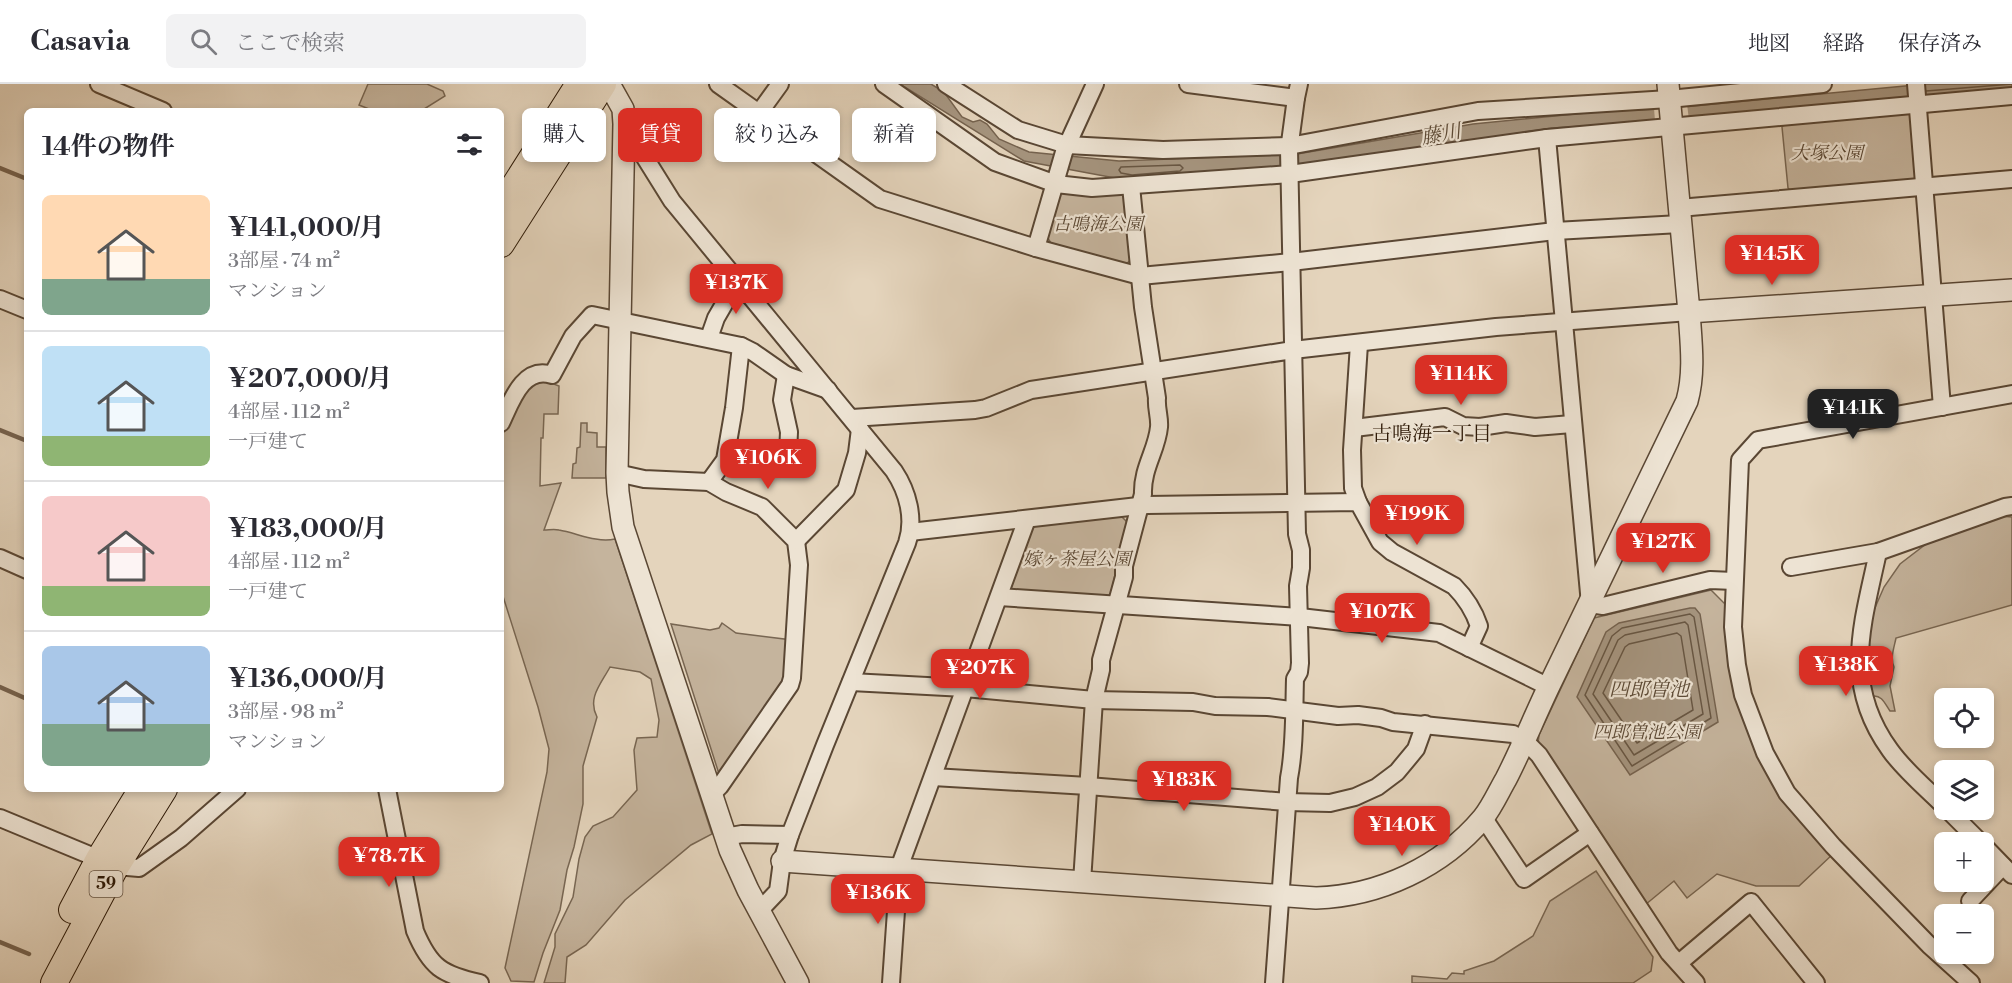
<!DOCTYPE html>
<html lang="ja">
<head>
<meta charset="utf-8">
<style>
  :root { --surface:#fff; --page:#f2f2f3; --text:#2b2b33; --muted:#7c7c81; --line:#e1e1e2; --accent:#d93025 }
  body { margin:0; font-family:"Libre Bodoni","Noto Serif JP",serif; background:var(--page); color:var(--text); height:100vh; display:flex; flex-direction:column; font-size:22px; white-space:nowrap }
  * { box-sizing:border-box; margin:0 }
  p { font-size:20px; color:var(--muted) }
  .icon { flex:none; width:33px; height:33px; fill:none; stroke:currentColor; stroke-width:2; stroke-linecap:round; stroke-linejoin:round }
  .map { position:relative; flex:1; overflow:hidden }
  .sheet { position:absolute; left:24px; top:24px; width:480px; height:684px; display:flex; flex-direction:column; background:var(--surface); border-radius:9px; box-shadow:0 3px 9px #0003 }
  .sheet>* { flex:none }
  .banner { position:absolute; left:522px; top:24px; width:570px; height:54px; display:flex; gap:12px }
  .controls { position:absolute; left:1934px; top:604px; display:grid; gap:12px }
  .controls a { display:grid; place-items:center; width:60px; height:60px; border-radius:9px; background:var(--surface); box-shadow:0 3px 9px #0003; font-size:30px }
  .price { position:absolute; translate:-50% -51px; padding:0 14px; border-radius:12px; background:var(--accent); color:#fff; font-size:20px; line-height:39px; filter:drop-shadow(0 2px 3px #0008) }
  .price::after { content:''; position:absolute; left:50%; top:36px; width:18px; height:14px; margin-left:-9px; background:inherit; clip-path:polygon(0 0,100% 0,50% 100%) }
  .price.active { background:#222; color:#fff }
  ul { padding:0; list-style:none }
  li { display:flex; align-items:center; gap:18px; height:150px; padding:0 18px }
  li+li { border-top:2px solid var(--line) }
  li span { display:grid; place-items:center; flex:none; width:168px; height:120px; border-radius:9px; color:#555 }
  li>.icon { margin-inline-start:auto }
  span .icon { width:72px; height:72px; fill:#fffc; stroke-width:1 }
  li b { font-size:26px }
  h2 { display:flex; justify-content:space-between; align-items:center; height:72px; padding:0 18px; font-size:26px }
  .pill { padding:0 21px; border-radius:9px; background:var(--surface); box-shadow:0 3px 9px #0003; font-size:21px; line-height:54px }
  .pill.active { background:var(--accent); color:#fff }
  header { display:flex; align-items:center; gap:36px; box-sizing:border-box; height:84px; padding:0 30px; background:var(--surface); border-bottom:2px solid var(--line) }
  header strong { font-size:28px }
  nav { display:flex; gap:33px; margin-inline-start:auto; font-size:21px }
  .search { width:420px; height:54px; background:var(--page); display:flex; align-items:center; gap:15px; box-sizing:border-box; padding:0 21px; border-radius:9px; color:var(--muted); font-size:22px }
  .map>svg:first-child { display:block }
</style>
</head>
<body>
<header>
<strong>Casavia</strong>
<div class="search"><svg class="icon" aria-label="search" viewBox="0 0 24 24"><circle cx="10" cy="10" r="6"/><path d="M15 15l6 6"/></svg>ここで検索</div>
<nav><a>地図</a><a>経路</a><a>保存済み</a></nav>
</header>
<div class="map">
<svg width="2012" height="899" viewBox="0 0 2012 899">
  <rect width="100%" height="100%" fill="#e4d4bc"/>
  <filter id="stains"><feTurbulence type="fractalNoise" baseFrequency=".00333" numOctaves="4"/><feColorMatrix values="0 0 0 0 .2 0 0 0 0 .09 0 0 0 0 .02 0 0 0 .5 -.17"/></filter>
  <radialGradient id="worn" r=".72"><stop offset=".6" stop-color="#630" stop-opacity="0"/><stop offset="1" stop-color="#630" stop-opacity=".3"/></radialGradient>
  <g fill="#c5b49d" stroke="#786652" stroke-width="1.5">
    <path d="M368 0H427L443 7 445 12 421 27H374L359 21Z"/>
    <path d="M1908 26 1912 30 1919 93 1914 98 1792 108 1788 104 1782 43 1787 37Z"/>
    <path d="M1066 106 1122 109 1127 112 1134 173 1126 180 1051 159 1047 153 1060 111Z"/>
    <path d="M538 294 559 302 558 330H544L543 354H541L540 402 561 399 544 446C549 446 554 445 559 446 577 449 596 459 615 455L712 750 691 761 625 816 586 861 567 873 565 899H544L555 863V850L573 813 579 775 585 753 593 742 613 733 637 706 634 666 637 654 657 653 659 636 651 595 640 588 610 583C601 600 587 614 597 633L583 682V720L574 763 567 786 560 826 543 869 534 898 511 897 505 884 547 688 549 665 538 623 501 506V347L508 331Z"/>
    <path d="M581 339H587V348L597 349V363H606V394H572L573 380 576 379 577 364 580 363Z"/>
    <path d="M1119 430 1127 438 1110 513 1012 510 1009 505 1031 442Z"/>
    <path d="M1999 432 2012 433V521L1896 554C1894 564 1890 574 1894 583L1890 602 1895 627H1890C1885 620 1882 611 1873 612L1866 593V568L1874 526 1884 503 1900 480 1930 457Z"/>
    <path d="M1711 506 1727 522 1744 634 1833 770 1799 802H1756L1717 790 1687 814 1674 797 1645 821 1538 660 1539 651 1594 534Z"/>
    <path d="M722 539 736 549 792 556 788 592 720 693 671 540 710 546 719 544Z"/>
    <path d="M1596 787 1653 873 1651 887 1633 899H1412V892L1447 895 1452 889 1464 890V887L1494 877 1533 852 1550 817Z"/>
  </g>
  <g fill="#a5947e" stroke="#75624e" stroke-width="1.5">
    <path d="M900 0H931L944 8 962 33 973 38 980 36 987 40 999 55 1029 68 1119 77 1297 70 1473 40 1606 27 1662 25 1926 0H2012V6L1654 38 1552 44 1296 83 1131 97 1024 77Z"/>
    <path d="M1690 524H1695L1700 530 1718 638 1630 691 1577 613 1606 548 1619 539Z"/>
  </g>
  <path fill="#e4d4bc" d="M1687 20 1689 36 1655 38 1654 23Z"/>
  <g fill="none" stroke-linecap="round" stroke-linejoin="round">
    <g stroke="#685642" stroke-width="1.5">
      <path d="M1926 7 2012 0"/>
      <path d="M1180 81 1183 84 1180 87 1132 91 1121 89 1119 86 1121 83Z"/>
      <path d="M1690 530 1694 533 1711 634 1632 682 1585 611 1612 552 1622 544Z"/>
      <path d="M1685 538 1688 541 1703 630 1634 671 1593 610 1618 556 1625 551Z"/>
      <path d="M1677 549 1681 552 1693 626 1637 659 1603 609 1625 563 1629 560Z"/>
    </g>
    <g stroke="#75624e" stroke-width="4.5">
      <path d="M0 84 27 95"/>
      <path d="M0 346 27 357"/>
      <path d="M0 603 27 615"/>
      <path d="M0 858 29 870"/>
    </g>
    <g stroke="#5a4734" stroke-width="20">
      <g id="minor">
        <path d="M99 0 163 27"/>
        <path d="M718 0 880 115 1036 164 1140 192 1291 178 1555 147 1680 140"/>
        <path d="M884 0 995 78 1056 100 1092 104 1290 90 1547 54 2012 12"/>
        <path d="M946 0 1018 46 1067 61 1163 66 1289 62 1478 27 1669 15 1823 0"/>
        <path d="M1188 0 1296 14 1299 0"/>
        <path d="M1916 0 1942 323"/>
        <path d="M759 29 780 0"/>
        <path d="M624 40 672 117 894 387C908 408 915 435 907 459L825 661 790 751 782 777 778 807 760 826"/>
        <path d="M1547 54 1590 520 1603 522 1710 496 1734 497"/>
        <path d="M1679 124 2012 95"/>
        <path d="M1036 164 1064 68 1095 0"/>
        <path d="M0 215 27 226"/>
        <path d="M709 254 716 234 738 196"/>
        <path d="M786 291 782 316 789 348 788 369"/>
        <path d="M852 334 975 326 986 324 1031 306 1293 266 1496 243 1689 228"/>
        <path d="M501 339C511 318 523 281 552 291L573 252 592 231 741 262 753 268 786 291 828 306"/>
        <path d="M1354 344 1445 333 1463 342 1480 343 1506 339 1535 343 1572 340"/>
        <path d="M617 389 644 395 709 398 726 408 762 423 796 457 799 481 792 594 790 601 720 702 712 710"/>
        <path d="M709 398 725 376 734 324 741 262"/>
        <path d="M1358 418 1353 404 1352 366 1359 260"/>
        <path d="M910 448 1147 421 1358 418 1380 458 1392 468 1454 502C1466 514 1474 527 1479 542L1469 564"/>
        <path d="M796 457 846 406 857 369 860 345"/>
        <path d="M1878 468C1862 542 1842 600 1890 666 1904 686 1926 704 1944 722"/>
        <path d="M0 474 27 486"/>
        <path d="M1791 483 1878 468 2005 423 2012 422"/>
        <path d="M999 513 1300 533 1439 549 1549 603"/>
        <path d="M851 598 965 604 1094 616 1193 618 1215 622 1268 623 1338 632 1358 631 1381 634 1393 638 1513 650 1525 657 1539 671 1669 869 1696 899"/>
        <path d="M933 693 1088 702 1287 718 1330 719 1355 713 1377 703 1397 688 1416 665 1425 640"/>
        <path d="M387 705 415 847C430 883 442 891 480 899"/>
        <path d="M1948 726 1981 759"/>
        <path d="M1483 733 1524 795 1590 749"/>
        <path d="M0 734 116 782 139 784 181 754 237 705"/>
        <path d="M725 753 742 750 790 751"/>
        <path d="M1983 761 2012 791"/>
        <path d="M1082 798 1094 616 1101 586V576L1124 493V482L1143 410C1142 384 1157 366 1159 343 1160 334 1156 324 1157 314L1143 223 1131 102"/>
        <path d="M1970 817 2003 782"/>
        <path d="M1679 879 1751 818 1816 899"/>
        <path d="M891 899 899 784 1027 435"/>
        <path d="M1274 899 1289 694C1295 663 1294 627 1295 595L1299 588 1300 579 1298 502 1301 484V466L1297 450 1289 66 1296 14"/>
        <path d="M1971 899 1929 861 1833 762 1787 709 1765 669 1743 611 1737 581 1733 543 1740 376 1758 356 2012 310"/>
      </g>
    </g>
    <g stroke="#5a4734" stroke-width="24">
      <g id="tertiary">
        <path d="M609 0 623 25 624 40 617 389 618 408 623 443 730 766 748 806 798 899"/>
        <path d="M1668 0 1689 228 2012 206"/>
        <path d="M782 777 1316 814C1379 812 1442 783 1483 734 1492 723 1499 707 1506 695 1522 664 1535 631 1550 600 1596 506 1642 412 1687 317 1695 288 1691 258 1689 228"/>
      </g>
    </g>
    <g stroke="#2c1806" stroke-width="28">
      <g id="primary">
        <path d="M501 123 579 0"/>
        <path d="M501 160 603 0"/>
        <path d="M72 826 99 775 142 705"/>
        <path d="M54 899 116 782 164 705"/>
      </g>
    </g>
    <use href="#minor" stroke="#ede3d3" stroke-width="16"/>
    <use href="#tertiary" stroke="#ede3d3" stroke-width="21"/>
    <use href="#primary" stroke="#e4d4bc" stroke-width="26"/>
  </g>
  <g text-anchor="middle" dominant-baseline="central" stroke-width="4.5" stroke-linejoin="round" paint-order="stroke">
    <rect fill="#ede3d3" stroke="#654" stroke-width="1.5" x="89.5" y="787" width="33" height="26" rx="4.5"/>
    <g font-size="16" font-weight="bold" fill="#2c1806">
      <text x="106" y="800">59</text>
    </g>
    <g font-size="18" font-style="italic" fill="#5a4733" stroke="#ede3d3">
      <text x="1827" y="69">大塚公園</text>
      <text x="1098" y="140">古鳴海公園</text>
      <text x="1077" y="475">嫁ヶ茶屋公園</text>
      <text x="1647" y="648">四郎曽池公園</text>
    </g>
    <g font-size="20" font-style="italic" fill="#5c4a36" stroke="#ede3d3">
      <text transform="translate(1441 51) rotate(-10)">藤川</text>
      <text x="1649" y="606">四郎曽池</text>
    </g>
    <g font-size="20" fill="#2c1806" stroke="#ede3d3">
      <text x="1432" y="350">古鳴海一丁目</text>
    </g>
  </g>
  <rect width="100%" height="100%" filter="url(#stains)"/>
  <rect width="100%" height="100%" fill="url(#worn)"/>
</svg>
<div class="controls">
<a><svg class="icon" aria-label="locate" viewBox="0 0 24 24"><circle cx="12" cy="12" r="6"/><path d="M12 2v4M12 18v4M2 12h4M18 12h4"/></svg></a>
<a><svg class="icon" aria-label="layers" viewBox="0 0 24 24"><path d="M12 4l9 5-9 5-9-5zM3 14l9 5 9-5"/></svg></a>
<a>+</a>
<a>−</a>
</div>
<b class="price" style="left:1772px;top:202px">¥145K</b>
<b class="price" style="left:736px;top:231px">¥137K</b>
<b class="price" style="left:1461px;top:322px">¥114K</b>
<b class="price active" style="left:1853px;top:356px">¥141K</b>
<b class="price" style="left:768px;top:406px">¥106K</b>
<b class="price" style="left:1417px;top:462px">¥199K</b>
<b class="price" style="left:1663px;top:490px">¥127K</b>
<b class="price" style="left:1382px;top:560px">¥107K</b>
<b class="price" style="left:1846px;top:613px">¥138K</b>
<b class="price" style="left:980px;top:616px">¥207K</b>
<b class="price" style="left:1184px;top:728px">¥183K</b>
<b class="price" style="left:1402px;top:773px">¥140K</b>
<b class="price" style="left:389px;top:804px">¥78.7K</b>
<b class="price" style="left:878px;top:841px">¥136K</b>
<div class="banner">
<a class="pill">購入</a>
<a class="pill active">賃貸</a>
<a class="pill">絞り込み</a>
<a class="pill">新着</a>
</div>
<section class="sheet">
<h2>14件の物件<svg class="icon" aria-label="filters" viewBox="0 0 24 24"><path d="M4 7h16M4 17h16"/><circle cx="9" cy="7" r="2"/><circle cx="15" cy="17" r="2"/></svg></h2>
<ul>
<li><span style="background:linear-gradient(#ffd9b3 70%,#7fa58c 0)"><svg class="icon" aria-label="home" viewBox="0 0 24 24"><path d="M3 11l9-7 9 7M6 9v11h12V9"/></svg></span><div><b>¥141,000/月</b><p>3部屋 · 74 m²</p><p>マンション</p></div></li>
<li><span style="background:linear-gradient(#bfe0f5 75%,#8fb573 0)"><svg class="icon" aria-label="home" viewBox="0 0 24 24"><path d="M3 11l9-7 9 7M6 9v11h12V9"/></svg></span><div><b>¥207,000/月</b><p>4部屋 · 112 m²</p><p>一戸建て</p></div></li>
<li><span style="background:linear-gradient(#f6c9c9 75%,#8fb573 0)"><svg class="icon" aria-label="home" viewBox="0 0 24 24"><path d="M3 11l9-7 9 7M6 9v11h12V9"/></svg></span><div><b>¥183,000/月</b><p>4部屋 · 112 m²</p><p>一戸建て</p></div></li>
<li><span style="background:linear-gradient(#a9c7e8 65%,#7fa58c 0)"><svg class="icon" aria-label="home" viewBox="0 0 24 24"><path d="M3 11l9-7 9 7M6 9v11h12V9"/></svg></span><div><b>¥136,000/月</b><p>3部屋 · 98 m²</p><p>マンション</p></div></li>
</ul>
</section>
</div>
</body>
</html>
